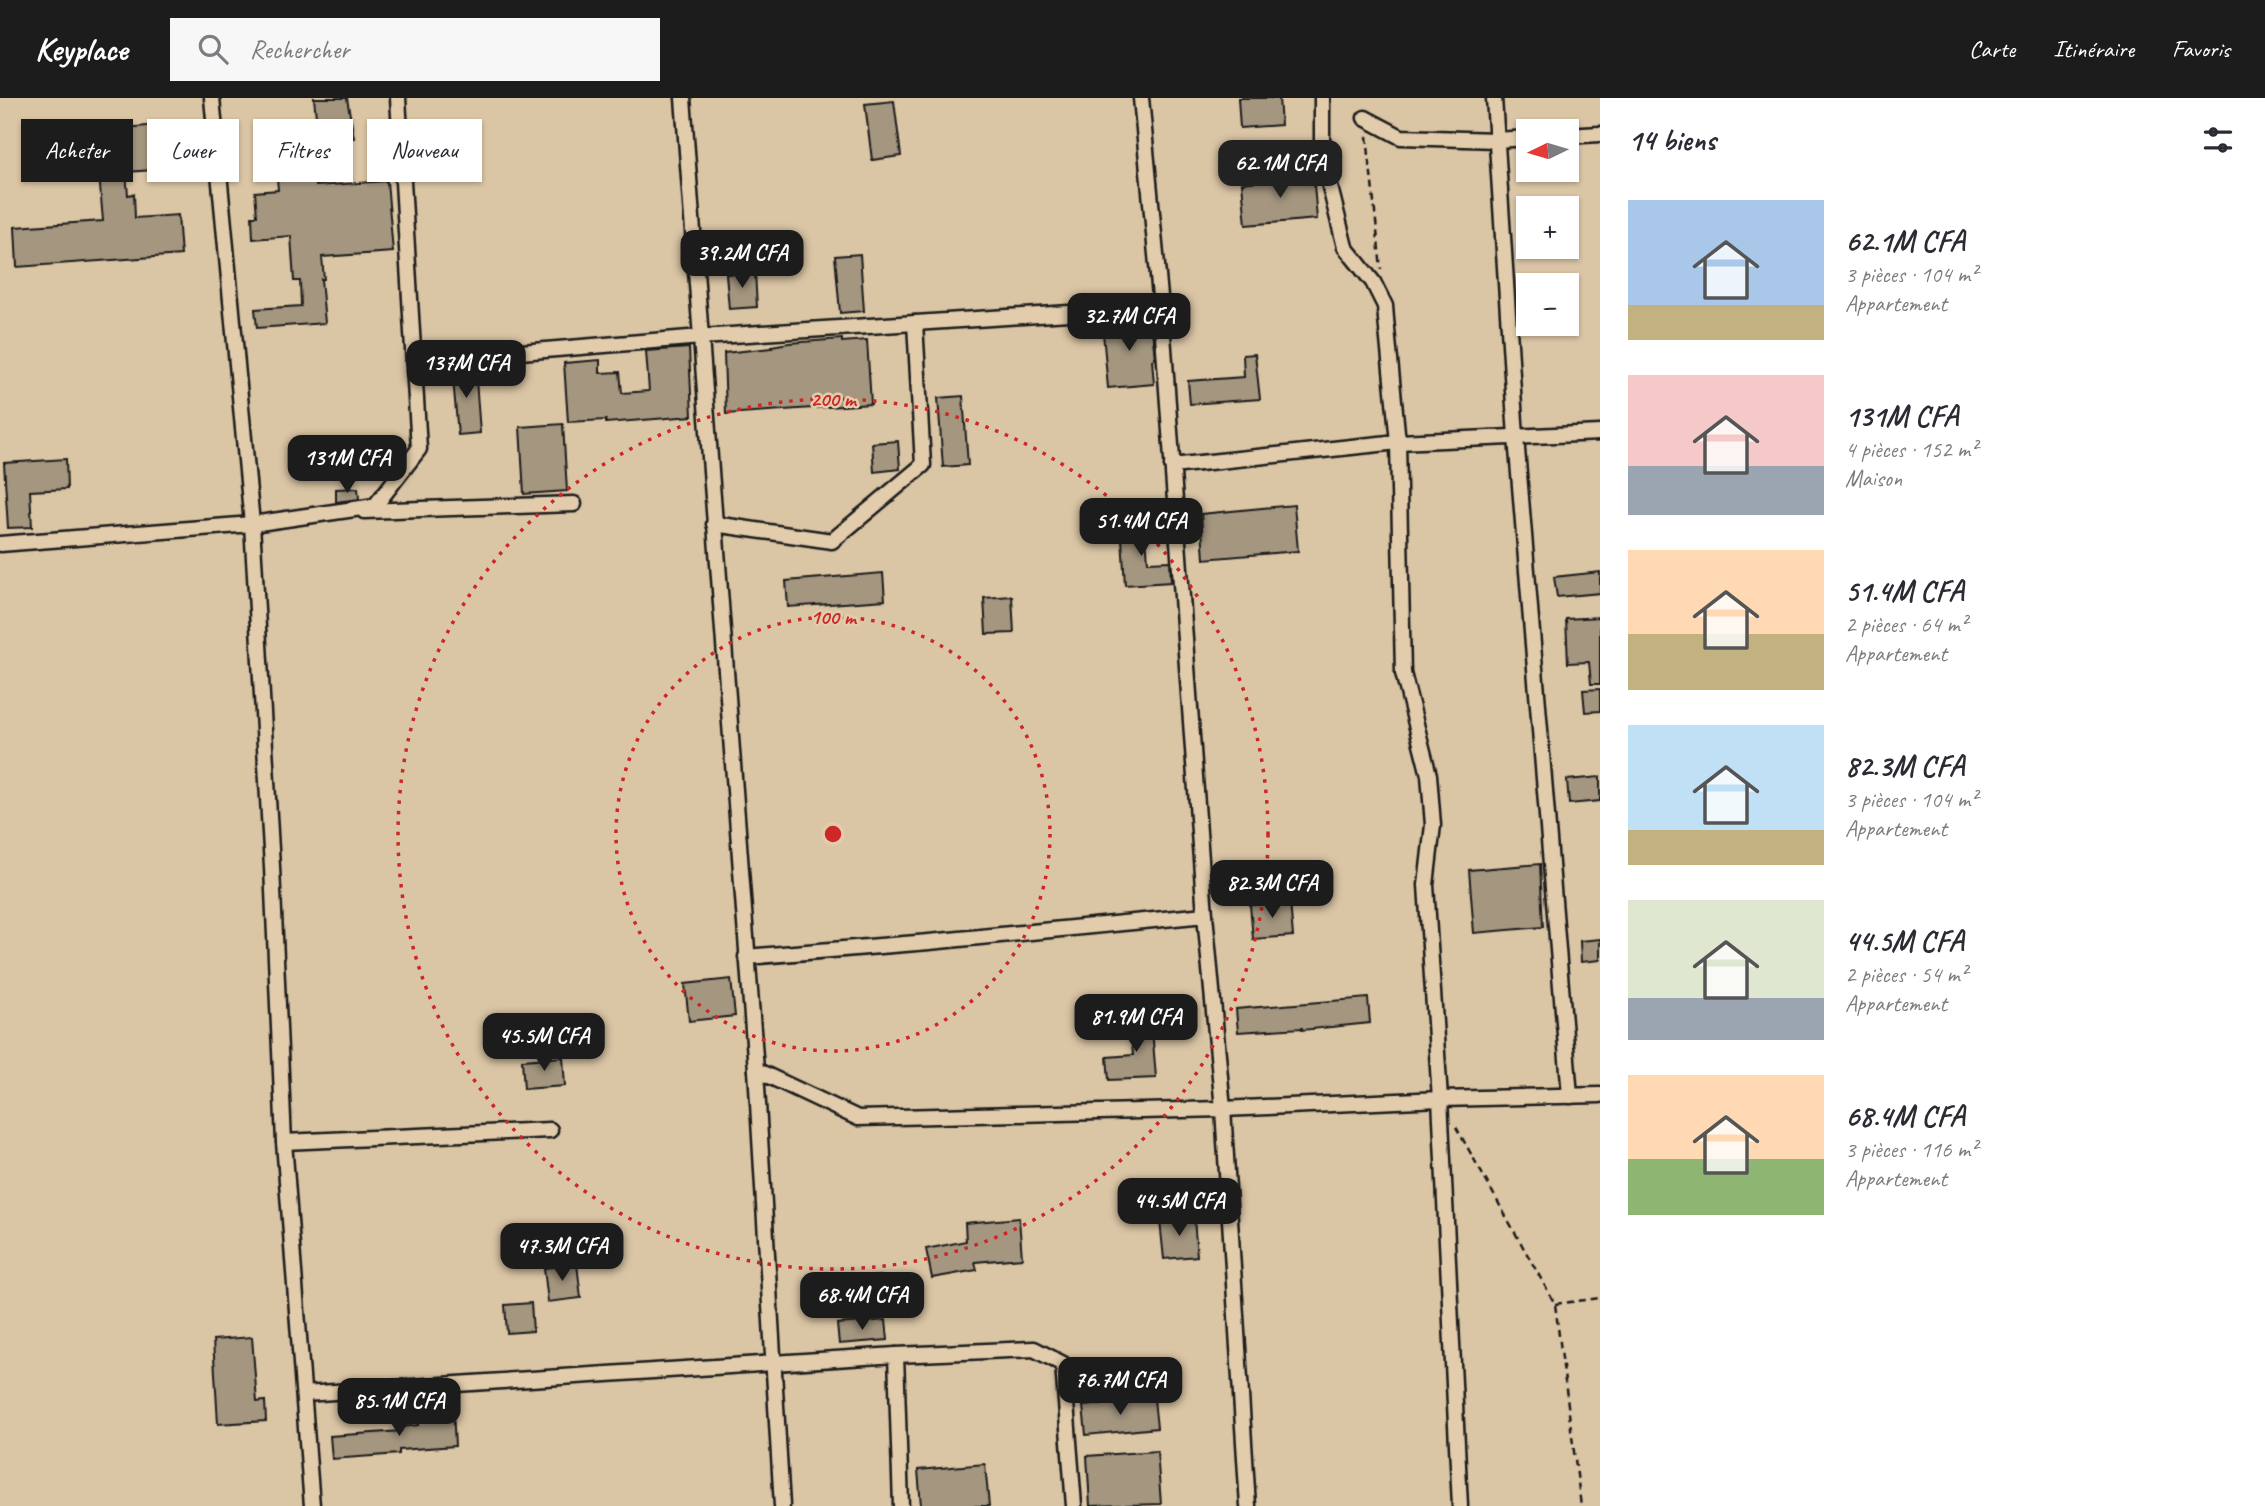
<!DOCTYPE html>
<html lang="fr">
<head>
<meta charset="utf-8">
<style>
  :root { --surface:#fff; --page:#f7f7f7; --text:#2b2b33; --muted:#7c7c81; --accent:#1c1c1c }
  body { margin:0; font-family:Caveat,sans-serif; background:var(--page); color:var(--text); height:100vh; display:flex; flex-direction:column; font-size:26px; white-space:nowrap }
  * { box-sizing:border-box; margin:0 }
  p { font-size:23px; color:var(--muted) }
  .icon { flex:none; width:38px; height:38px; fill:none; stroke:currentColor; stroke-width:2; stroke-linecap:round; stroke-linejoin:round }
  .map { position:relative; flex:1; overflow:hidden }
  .drawer { display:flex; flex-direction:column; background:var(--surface); width:665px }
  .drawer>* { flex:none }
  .hud { position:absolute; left:21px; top:21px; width:665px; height:63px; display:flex; gap:14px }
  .needle { width:46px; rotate:265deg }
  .tools { position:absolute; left:1516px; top:21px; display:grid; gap:14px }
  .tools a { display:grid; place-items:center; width:63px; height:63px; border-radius:0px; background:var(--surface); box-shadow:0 2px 5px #0004; font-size:35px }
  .price { position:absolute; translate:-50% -60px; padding:0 16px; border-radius:14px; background:var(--accent); color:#fff; font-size:23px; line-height:46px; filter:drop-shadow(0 2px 4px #0008) }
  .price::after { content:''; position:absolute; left:50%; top:42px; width:21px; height:16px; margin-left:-10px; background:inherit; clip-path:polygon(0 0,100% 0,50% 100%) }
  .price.on { background:#222; color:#fff }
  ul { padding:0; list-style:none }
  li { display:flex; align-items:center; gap:21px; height:175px; padding:0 28px }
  li span { display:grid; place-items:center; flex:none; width:196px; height:140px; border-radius:0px; color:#555 }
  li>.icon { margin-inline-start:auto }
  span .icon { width:84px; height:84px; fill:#fffc; stroke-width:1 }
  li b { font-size:30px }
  h2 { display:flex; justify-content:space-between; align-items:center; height:84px; padding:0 28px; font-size:30px }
  .pill { padding:0 24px; border-radius:0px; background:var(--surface); box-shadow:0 2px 5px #0004; font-size:24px; line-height:63px }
  .pill.on { background:var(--accent); color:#fff }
  header { display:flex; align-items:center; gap:42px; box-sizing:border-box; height:98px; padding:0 35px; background:var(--accent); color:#fff }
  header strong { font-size:33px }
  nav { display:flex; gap:38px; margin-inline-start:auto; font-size:24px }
  .search { width:490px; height:63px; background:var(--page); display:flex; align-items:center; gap:18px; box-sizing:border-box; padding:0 24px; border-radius:0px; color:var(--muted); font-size:26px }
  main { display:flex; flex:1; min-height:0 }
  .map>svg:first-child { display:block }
</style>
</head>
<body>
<header>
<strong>Keyplace</strong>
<div class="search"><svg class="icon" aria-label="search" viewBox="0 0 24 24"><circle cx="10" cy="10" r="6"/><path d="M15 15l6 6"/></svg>Rechercher</div>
<nav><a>Carte</a><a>Itinéraire</a><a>Favoris</a></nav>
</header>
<main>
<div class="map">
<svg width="1600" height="1408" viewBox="0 0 1600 1408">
  <rect width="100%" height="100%" fill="#dac5a5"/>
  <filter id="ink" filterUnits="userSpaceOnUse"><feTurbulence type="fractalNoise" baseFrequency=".0143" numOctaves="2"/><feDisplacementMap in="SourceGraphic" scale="14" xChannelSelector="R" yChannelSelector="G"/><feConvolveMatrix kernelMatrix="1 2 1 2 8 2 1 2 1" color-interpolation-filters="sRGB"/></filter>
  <g filter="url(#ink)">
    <g fill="#a4967f" stroke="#1c1c1c" stroke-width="2">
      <path d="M314 0H347L354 40 314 46 312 19H316Z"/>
      <path d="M1238 0H1279L1281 27 1240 30Z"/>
      <path d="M894 3 901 58 872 62 865 6Z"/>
      <path d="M180 25 182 70 126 74 128 97 134 96 135 120 178 117 181 157 17 169 15 129 103 123 99 76 95 77 93 52 105 51 103 32Z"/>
      <path d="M313 63 316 88 387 83 393 154 322 159 324 181H321L325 225 257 230 255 211 301 208 300 183H294L291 138 253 141 252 118H257L255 94 278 92 276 67Z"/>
      <path d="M1313 76 1317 121 1246 127 1242 85Z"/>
      <path d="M860 156 864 213 840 215 835 158Z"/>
      <path d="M755 174 757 209 729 211 726 176Z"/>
      <path d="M1151 221 1155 261 1152 262 1154 286 1108 290 1102 224Z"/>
      <path d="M842 241V244L867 242 871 306 726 316 724 255 772 250 771 248 789 245Z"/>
      <path d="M689 250 692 318 606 325V322L568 324 564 265 600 262V275L620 274 622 295 649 293 646 253Z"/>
      <path d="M1255 256 1260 301 1190 306 1188 283 1244 279 1243 257Z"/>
      <path d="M475 268 480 335 458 337 452 269Z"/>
      <path d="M963 298 968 367 943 369 938 300Z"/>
      <path d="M563 326 567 393 524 396 520 329Z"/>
      <path d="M898 343 900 371 874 374 872 345Z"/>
      <path d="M66 361 67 391 30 393 32 429 8 430 4 365Z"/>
      <path d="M358 390 359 401 336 404V391Z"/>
      <path d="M1294 407 1298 453 1204 461 1201 416Z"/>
      <path d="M1145 424 1148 464 1170 463 1171 484 1125 487 1121 426Z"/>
      <path d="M1600 474V495L1557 499 1554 479Z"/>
      <path d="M883 475 885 502 788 509 786 483Z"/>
      <path d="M1012 498 1014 535 986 536 984 500Z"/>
      <path d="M1600 519V586H1591L1589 564 1568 565 1566 521Z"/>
      <path d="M1600 591V613L1585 614 1583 592Z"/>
      <path d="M1600 679V703L1569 706 1567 682Z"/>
      <path d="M1540 766 1543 829 1474 835 1469 772Z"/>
      <path d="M1290 803 1293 838 1253 841 1250 807Z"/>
      <path d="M1600 841V862L1581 864 1580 843Z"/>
      <path d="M731 881 735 918 689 923 685 886Z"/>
      <path d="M1368 900 1370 925 1302 932V930L1238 934 1236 911Z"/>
      <path d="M1151 918 1156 980 1109 982 1107 959 1133 957 1130 920Z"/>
      <path d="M563 959 565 988 524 991 522 962Z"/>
      <path d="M1019 1120 1022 1160 975 1164 977 1172 932 1180 926 1151 966 1143 965 1125Z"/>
      <path d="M1194 1120 1197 1158 1164 1161 1160 1123Z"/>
      <path d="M577 1166 581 1200 548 1204 544 1170Z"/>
      <path d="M881 1178 883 1200 836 1204 834 1182Z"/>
      <path d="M531 1205 533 1233 507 1235 505 1207Z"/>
      <path d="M886 1222 888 1242 839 1246 837 1226Z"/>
      <path d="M252 1239 257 1304 265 1303 266 1323 218 1326 213 1242Z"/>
      <path d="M1154 1301 1157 1330 1086 1337 1083 1308Z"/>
      <path d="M453 1312 455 1348 399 1352V1356L332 1361 330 1338 401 1333V1329L418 1327 417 1315Z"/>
      <path d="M1157 1353 1161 1406 1090 1408 1087 1358Z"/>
      <path d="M985 1366 989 1408H921L918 1372Z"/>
    </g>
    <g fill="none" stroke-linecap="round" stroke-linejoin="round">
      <g stroke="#1c1c1c" stroke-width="19">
        <g id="minor">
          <path d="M212 0 252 426 272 769 284 1044 312 1408"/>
          <path d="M683 0 756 972 782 1408"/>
          <path d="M1141 0 1161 209 1205 817 1223 1011 1248 1408"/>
          <path d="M1322 0V57L1345 149 1373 184 1385 208 1386 221 1398 344 1403 575 1429 677 1433 727 1426 787 1440 1001 1460 1408"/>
          <path d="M1494 0 1516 339 1570 998"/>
          <path d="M1365 20 1401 39 1496 42 1528 40"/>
          <path d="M1566 38 1600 36"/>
          <path d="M414 263 701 239 1161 209"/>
          <path d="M1172 368 1398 344 1600 335"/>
          <path d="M364 413 574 406"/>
          <path d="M714 426 832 443 923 367 915 225"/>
          <path d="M0 446 252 426 375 408 419 351 398 0"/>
          <path d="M746 859 929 844 1205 817"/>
          <path d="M756 972 858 1020 1223 1011 1440 1001 1600 997"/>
          <path d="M284 1044 550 1032"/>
          <path d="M896 1257 901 1408"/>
          <path d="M304 1296 896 1257 1034 1251 1063 1266 1074 1408"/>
        </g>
      </g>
      <g stroke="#1c1c1c" stroke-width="2.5" stroke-dasharray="7 5" stroke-linecap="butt">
        <path d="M1367 38 1381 171"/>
        <path d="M1456 1029 1555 1206 1581 1408"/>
        <path d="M1555 1206 1600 1200"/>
      </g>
      <use href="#minor" stroke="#e2ccab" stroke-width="14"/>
    </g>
  </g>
  <g fill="none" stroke="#cd2727" stroke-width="3.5" stroke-dasharray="3.5 7">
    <circle cx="833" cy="736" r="217"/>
    <circle cx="833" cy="736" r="435"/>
  </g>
  <circle cx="833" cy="736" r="10" fill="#cd2727" stroke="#e2ccab" stroke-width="3.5"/>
  <g font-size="21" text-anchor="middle" font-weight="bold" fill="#cd2727" stroke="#e2ccab" stroke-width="5" stroke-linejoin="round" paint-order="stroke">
    <text x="833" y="308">200 m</text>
    <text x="833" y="526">100 m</text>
  </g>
</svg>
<div class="tools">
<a><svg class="needle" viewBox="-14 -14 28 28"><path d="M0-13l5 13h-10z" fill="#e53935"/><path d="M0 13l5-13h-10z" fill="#7c7c81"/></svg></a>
<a>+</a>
<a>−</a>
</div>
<b class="price on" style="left:1280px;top:102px">62.1M CFA</b>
<b class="price" style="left:742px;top:192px">39.2M CFA</b>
<b class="price" style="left:1129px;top:255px">32.7M CFA</b>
<b class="price" style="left:466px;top:302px">137M CFA</b>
<b class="price" style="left:347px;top:397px">131M CFA</b>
<b class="price" style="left:1141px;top:460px">51.4M CFA</b>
<b class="price" style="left:1272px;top:822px">82.3M CFA</b>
<b class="price" style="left:1136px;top:956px">81.9M CFA</b>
<b class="price" style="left:544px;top:975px">45.5M CFA</b>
<b class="price" style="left:1179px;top:1140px">44.5M CFA</b>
<b class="price" style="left:562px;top:1185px">47.3M CFA</b>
<b class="price" style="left:862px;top:1234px">68.4M CFA</b>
<b class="price" style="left:1120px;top:1319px">76.7M CFA</b>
<b class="price" style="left:399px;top:1340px">85.1M CFA</b>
<div class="hud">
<a class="pill on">Acheter</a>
<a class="pill">Louer</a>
<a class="pill">Filtres</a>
<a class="pill">Nouveau</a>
</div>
</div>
<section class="drawer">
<h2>14 biens<svg class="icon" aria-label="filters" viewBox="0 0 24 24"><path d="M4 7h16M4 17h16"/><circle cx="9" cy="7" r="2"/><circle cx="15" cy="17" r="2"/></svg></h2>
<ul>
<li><span style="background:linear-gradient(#a9c7e8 75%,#c2b280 0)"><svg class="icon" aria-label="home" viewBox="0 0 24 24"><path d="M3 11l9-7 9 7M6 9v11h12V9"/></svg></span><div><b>62.1M CFA</b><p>3 pièces · 104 m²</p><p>Appartement</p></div></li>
<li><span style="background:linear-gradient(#f6c9c9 65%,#9aa5b1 0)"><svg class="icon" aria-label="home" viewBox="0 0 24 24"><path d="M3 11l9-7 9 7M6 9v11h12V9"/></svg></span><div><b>131M CFA</b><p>4 pièces · 152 m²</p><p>Maison</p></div></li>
<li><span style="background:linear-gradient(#ffd9b3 60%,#c2b280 0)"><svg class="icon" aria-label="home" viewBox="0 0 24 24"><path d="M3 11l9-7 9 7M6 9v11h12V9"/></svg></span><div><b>51.4M CFA</b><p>2 pièces · 64 m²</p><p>Appartement</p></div></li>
<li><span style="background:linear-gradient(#bfe0f5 75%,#c2b280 0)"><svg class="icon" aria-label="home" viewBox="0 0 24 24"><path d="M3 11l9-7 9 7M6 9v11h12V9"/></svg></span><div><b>82.3M CFA</b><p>3 pièces · 104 m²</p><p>Appartement</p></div></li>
<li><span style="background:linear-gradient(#dfe7d0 70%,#9aa5b1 0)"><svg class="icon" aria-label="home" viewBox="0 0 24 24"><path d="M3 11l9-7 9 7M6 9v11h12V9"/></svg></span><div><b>44.5M CFA</b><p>2 pièces · 54 m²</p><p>Appartement</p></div></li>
<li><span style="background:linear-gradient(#ffd9b3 60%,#8fb573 0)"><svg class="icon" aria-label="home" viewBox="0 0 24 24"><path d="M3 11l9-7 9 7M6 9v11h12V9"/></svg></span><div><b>68.4M CFA</b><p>3 pièces · 116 m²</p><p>Appartement</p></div></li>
</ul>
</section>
</main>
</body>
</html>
